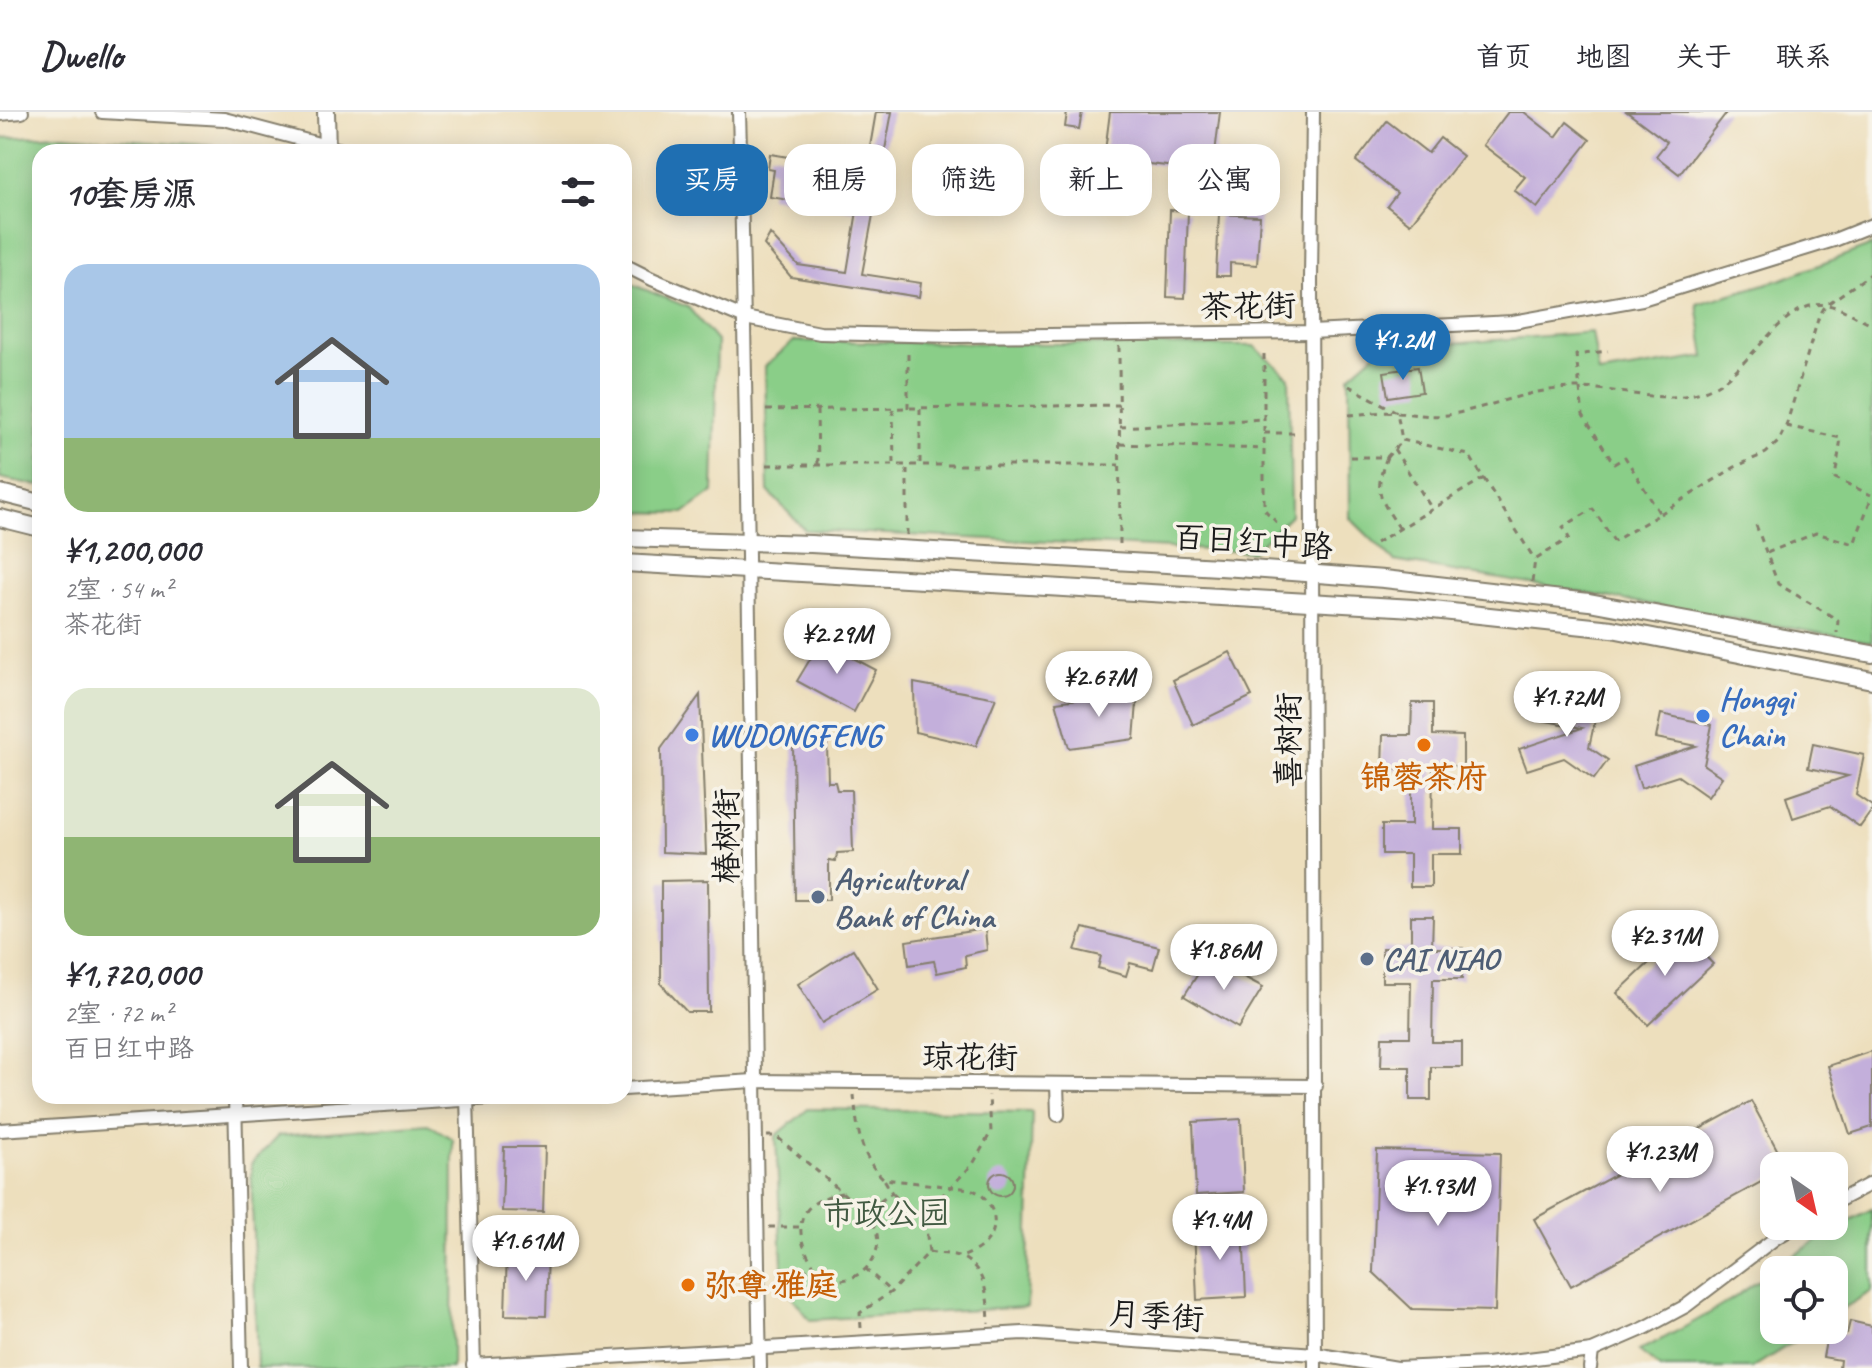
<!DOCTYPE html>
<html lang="zh">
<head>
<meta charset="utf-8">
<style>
  :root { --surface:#fff; --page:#f2f2f3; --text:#2b2b33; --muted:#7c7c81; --line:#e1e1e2; --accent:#1f6fb2 }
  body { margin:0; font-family:Caveat,"LXGW WenKai TC",sans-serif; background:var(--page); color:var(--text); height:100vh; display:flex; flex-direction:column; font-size:30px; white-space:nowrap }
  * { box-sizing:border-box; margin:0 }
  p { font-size:26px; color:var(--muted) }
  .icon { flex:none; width:44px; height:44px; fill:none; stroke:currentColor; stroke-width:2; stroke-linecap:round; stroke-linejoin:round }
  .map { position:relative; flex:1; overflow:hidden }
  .drawer { position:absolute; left:32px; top:32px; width:600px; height:960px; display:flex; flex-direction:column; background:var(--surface); border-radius:24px; box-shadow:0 4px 20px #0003 }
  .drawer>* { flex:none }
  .guide { position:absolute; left:656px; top:32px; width:760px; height:72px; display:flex; gap:16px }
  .needle { width:52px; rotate:146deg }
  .buttons { position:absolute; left:1760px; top:1040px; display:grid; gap:16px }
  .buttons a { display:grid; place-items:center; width:88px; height:88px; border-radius:16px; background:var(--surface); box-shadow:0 4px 20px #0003; font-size:40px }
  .price { position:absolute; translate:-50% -68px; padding:0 18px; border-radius:28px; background:#fff; color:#222; font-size:26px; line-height:52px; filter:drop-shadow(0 2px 4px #0008) }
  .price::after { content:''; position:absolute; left:50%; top:48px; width:24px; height:18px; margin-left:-12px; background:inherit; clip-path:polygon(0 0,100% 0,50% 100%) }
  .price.current { background:var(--accent); color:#fff }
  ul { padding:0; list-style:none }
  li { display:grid; align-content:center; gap:16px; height:424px; padding:0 32px }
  li span { display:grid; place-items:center; height:248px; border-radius:24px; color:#555 }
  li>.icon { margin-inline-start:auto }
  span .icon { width:144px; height:144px; fill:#fffc; stroke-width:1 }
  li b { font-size:34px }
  h2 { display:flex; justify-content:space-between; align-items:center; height:96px; padding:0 32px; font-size:34px }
  .tag { padding:0 28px; border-radius:24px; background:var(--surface); box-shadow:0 4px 20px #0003; font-size:28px; line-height:72px }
  .tag.current { background:var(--accent); color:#fff }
  header { display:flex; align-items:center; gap:48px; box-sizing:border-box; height:112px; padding:0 40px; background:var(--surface); border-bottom:2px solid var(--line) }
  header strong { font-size:38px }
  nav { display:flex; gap:44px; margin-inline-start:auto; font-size:28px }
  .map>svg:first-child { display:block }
</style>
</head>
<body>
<header>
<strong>Dwello</strong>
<nav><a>首页</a><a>地图</a><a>关于</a><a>联系</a></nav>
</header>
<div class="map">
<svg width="1872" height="1256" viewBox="0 0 1872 1256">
  <rect width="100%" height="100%" fill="#f7f3e8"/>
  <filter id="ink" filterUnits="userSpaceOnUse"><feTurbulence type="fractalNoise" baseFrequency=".0125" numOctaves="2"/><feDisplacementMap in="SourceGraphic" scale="16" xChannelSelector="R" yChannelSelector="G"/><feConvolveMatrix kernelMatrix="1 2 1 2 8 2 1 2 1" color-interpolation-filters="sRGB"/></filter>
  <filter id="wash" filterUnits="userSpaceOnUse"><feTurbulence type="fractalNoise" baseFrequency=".006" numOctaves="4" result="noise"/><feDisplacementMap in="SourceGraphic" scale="32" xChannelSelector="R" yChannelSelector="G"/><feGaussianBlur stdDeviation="1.8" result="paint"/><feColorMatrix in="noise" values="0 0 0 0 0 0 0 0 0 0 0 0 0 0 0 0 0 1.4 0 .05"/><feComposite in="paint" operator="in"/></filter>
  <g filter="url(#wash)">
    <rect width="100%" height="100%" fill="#eddfbd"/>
    <g fill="#8ace88" stroke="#537552" stroke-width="2">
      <path d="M62 23 258 37 269 40H40V374L0 366V26Z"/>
      <path d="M1872 133V530L1394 449 1350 406 1349 264 1379 238 1592 220 1599 262 1705 245 1697 192 1782 167Z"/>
      <path d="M624 169 688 195 717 229 713 380 684 401 624 400Z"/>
      <path d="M794 229 1254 234 1289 265 1291 403 1252 440 805 418 768 379 765 254Z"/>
      <path d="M808 997 1032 1000 1027 1195 810 1208 783 1173 776 1024Z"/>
      <path d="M428 1012 453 1027 452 1256H257L251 1052 278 1024Z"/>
      <path d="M1872 1097V1179L1834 1202V1158H1774V1218H1812L1752 1256H1661L1639 1239C1668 1224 1698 1209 1726 1191 1775 1159 1819 1122 1872 1097Z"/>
    </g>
    <g id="blocks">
      <g fill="#c3afdb">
        <path d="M876 0H892L862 162 921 171 919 185 791 165 764 133 770 122 798 153 847 160 857 99 770 85 774 58 768 57 770 42 866 58Z"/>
        <path d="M1067 0H1082L1079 17 1065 15Z"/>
        <path d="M1110 0H1220L1215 41 1259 46 1257 64 1104 47Z"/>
        <path d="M1508 0H1524L1556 25 1567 10 1590 28 1537 96 1514 78 1525 65 1483 33Z"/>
        <path d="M1627 0H1727L1679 62 1656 44 1667 30Z"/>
        <path d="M1387 9 1428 41 1440 26 1463 44 1410 112 1387 94 1397 81 1356 49Z"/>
        <path d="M1170 98 1188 99 1185 186 1167 185Z"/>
        <path d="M1219 102 1260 104 1257 153 1230 151V164H1216Z"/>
        <path d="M1418 255 1422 280 1388 285 1384 260Z"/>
        <path d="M821 529 876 558 854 600 797 569Z"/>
        <path d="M1230 540 1252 584 1193 613 1173 568Z"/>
        <path d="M914 571 996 586 976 634 915 620Z"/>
        <path d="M1138 579 1134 627 1069 636 1056 590Z"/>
        <path d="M700 583 706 742 662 740 661 637Z"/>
        <path d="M1546 585 1598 595 1589 635 1608 648 1594 667 1564 646 1527 658 1519 637 1582 616 1541 608Z"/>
        <path d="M1412 591H1433V623L1463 624V654H1433L1432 717H1462V742H1431V775H1410V742H1382V713H1411V658L1382 657 1383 623H1411Z"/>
        <path d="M1661 602 1712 613 1704 653 1722 665 1708 685 1678 664 1641 676 1634 654 1696 634 1656 626Z"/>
        <path d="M793 632H827L828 670H835L837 678H851L853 740 837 741 836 749 829 748V788H795Z"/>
        <path d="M1813 632 1864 643 1856 683 1872 694V698L1860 715 1830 694 1793 706 1786 685 1848 664 1808 656Z"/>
        <path d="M708 768 709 900H687L661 872V769Z"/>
        <path d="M1411 804H1433L1432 836H1463L1462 867H1433L1432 930H1462V955H1431V988H1410V955H1381L1382 925H1410L1411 870H1382V836H1411Z"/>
        <path d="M1083 816 1159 835 1153 857 1130 851 1126 864 1098 856 1101 844 1075 838Z"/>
        <path d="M985 817 987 838 965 843 966 855 937 861 934 849 909 853 906 829Z"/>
        <path d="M1682 820 1713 852 1648 913 1617 881Z"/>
        <path d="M853 837 878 877 822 911 798 872Z"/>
        <path d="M1208 846 1263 875 1238 916 1184 884Z"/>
        <path d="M1872 939V1015L1850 1022 1828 954Z"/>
        <path d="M1751 989 1786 1054H1774V1063L1571 1174 1534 1107Z"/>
        <path d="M1241 1007 1244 1080 1196 1083 1193 1010Z"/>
        <path d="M504 1035H545L543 1100 502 1099Z"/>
        <path d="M1377 1038 1500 1041 1495 1199 1412 1197 1373 1160Z"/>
        <circle cx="1001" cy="1072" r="12"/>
        <path d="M1243 1112 1246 1185 1197 1188 1194 1114Z"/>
        <path d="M507 1138 548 1139 546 1204 505 1203Z"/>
        <path d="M1850 1209 1872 1214V1256H1839L1840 1248 1823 1245 1828 1219 1847 1222Z"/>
      </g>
    </g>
  </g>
  <g filter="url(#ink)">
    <use href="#blocks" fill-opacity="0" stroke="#847e6c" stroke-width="2"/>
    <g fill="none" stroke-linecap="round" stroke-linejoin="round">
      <g stroke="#847e6c" stroke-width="16">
        <g id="minor">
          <path d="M102 0 224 7 349 40"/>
          <path d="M739 0C751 419 751 837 760 1256"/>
          <path d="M1313 0 1311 168 1315 1256"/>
          <path d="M0 2 22 0"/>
          <path d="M624 153 652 167 745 206 820 221 955 224 1311 220 1513 210 1642 187 1837 127 1872 113"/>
          <path d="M1057 972 1058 1003"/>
          <path d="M624 977 754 969 1316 974"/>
          <path d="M235 984 241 1256"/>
          <path d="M467 984 474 1256"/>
          <path d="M0 1018 522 984"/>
          <path d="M1834 1091 1872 1071"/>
          <path d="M473 1253 1023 1221 1315 1242 1397 1256 1487 1252 1592 1239 1645 1216 1686 1194 1777 1125 1796 1114"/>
          <path d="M1590 1256 1592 1239"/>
        </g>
      </g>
      <g stroke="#847e6c" stroke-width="20">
        <g id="tertiary">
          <path d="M326 0 327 40"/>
          <path d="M0 381 40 391"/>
          <path d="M0 406 40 416"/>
          <path d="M624 426 811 432 1237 456 1384 467 1589 490 1872 542"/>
          <path d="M624 451 1414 496 1612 517 1872 568"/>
        </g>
      </g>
      <g stroke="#847e6c" stroke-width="3" stroke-dasharray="6 6" stroke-linecap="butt">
        <path d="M1119 234 1120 434"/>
        <path d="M1264 242V397L1280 414"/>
        <path d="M1349 274 1397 300 1402 328"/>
        <path d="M908 296V236"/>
        <path d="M893 297 894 353"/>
        <path d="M920 297V353"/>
        <path d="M766 298 1119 293"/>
        <path d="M817 298 818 353"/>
        <path d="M1349 303C1365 302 1382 299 1398 301 1419 302 1431 306 1453 302 1494 294 1535 275 1578 276 1623 276 1668 296 1711 276 1751 258 1782 186 1827 193 1841 195 1858 206 1872 212"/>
        <path d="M1786 314 1841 326 1835 366 1871 383"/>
        <path d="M1120 315 1264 307"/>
        <path d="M1264 321H1300"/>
        <path d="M1120 332 1264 337"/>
        <path d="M1394 337 1432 397"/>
        <path d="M1350 345H1387L1402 328 1469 343 1535 448"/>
        <path d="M1387 345C1373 380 1380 387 1400 417"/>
        <path d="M767 353H1119"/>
        <path d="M1660 402 1735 355 1766 341 1778 330 1786 314 1819 204 1826 193 1872 161"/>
        <path d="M1756 413 1778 472 1838 508 1837 521"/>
        <path d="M907 423V355"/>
        <path d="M1376 431 1484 366"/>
        <path d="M1767 441 1816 421 1854 432 1872 384"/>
        <path d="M1532 470 1535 448 1569 426 1563 415 1593 397 1614 429 1660 402 1625 345 1614 352 1583 303 1576 243 1608 239"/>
        <path d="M854 983C857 1014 859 1044 884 1067L970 1077C982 1081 987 1087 992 1098 1001 1123 982 1138 961 1145"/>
        <path d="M767 1024H776L865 1100 892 1081 884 1067"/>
        <path d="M842 1081C825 1084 803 1092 801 1113 800 1126 804 1138 811 1149 837 1197 906 1144 865 1100"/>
        <path d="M892 1081 909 1097 927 1104"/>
        <path d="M769 1115H801"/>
        <path d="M929 1140C938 1142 952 1141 961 1145 987 1157 988 1188 989 1212"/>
        <path d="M865 1156 891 1180"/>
        <path d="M771 1176 783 1173 813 1154"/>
        <path d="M861 1216 860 1201 891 1180 929 1140 925 1108 929 1097 973 1052 991 1020 989 983"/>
      </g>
      <use href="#minor" stroke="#fff" stroke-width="12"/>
      <use href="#tertiary" stroke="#fff" stroke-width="16"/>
    </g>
  </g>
  <g fill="#3f7fe0" stroke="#f7f3e8" stroke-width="3">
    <circle cx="1703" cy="604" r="8"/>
    <circle cx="692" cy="623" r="8"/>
  </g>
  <g fill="#e8710a" stroke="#f7f3e8" stroke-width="3">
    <circle cx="1424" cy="633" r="8"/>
    <circle cx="688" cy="1173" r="8"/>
  </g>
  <g fill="#5c6f8a" stroke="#f7f3e8" stroke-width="3">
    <circle cx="818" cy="785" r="8"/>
    <circle cx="1367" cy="847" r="8"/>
  </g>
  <g text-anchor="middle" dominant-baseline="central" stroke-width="7" stroke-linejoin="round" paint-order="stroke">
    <g font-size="32" fill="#1c1c1c" stroke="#f7f3e8">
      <text transform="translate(1248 194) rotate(-1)">茶花街</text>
      <text transform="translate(1253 430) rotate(4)">百日红中路</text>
      <text transform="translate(1288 628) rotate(-90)">喜树街</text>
      <text transform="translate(726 724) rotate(-90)">椿树街</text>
      <text transform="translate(970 945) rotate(1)">琼花街</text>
      <text transform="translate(1156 1204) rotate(4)">月季街</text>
    </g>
    <g font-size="32" font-weight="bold" fill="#366cbe" stroke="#f7f3e8" text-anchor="start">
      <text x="1719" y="586">Hongqi<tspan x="1719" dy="37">Chain</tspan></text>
      <text x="708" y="623">WUDONGFENG</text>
    </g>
    <g font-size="32" font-weight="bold" fill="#c56008" stroke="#f7f3e8">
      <text x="1424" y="665">锦蓉茶府</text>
      <text x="704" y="1173" text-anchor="start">弥尊·雅庭</text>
    </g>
    <g font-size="32" font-weight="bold" fill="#4e5e75" stroke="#f7f3e8" text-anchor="start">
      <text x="834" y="767">Agricultural<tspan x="834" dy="37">Bank of China</tspan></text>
      <text x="1383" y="847">CAI NIAO</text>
    </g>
    <g font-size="32" fill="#425a42" stroke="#f7f3e8">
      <text x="886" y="1101">市政公园</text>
    </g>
  </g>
</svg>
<div class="buttons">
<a><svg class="needle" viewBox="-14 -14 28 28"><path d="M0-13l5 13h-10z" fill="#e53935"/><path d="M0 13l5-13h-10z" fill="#7c7c81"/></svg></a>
<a><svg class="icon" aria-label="locate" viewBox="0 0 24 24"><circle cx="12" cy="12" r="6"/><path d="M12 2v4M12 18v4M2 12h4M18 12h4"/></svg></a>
</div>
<b class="price current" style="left:1403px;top:270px">¥1.2M</b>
<b class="price" style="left:837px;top:564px">¥2.29M</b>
<b class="price" style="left:1099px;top:607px">¥2.67M</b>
<b class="price" style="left:1567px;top:627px">¥1.72M</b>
<b class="price" style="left:1665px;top:866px">¥2.31M</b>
<b class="price" style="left:1224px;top:880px">¥1.86M</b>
<b class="price" style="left:1660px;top:1082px">¥1.23M</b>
<b class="price" style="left:1438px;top:1116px">¥1.93M</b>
<b class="price" style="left:1220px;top:1150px">¥1.4M</b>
<b class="price" style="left:526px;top:1171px">¥1.61M</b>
<div class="guide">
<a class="tag current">买房</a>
<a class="tag">租房</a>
<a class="tag">筛选</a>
<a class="tag">新上</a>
<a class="tag">公寓</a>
</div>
<section class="drawer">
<h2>10套房源<svg class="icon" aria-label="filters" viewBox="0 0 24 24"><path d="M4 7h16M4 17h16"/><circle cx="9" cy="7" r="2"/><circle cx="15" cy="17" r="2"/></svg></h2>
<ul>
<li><span style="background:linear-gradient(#a9c7e8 70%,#8fb573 0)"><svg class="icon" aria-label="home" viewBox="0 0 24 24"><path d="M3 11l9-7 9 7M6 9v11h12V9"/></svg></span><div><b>¥1,200,000</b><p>2室 · 54 m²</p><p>茶花街</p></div></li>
<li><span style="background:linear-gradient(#dfe7d0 60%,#8fb573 0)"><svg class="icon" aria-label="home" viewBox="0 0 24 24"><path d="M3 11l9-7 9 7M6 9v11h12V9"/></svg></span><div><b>¥1,720,000</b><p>2室 · 72 m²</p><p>百日红中路</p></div></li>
</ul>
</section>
</div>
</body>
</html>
